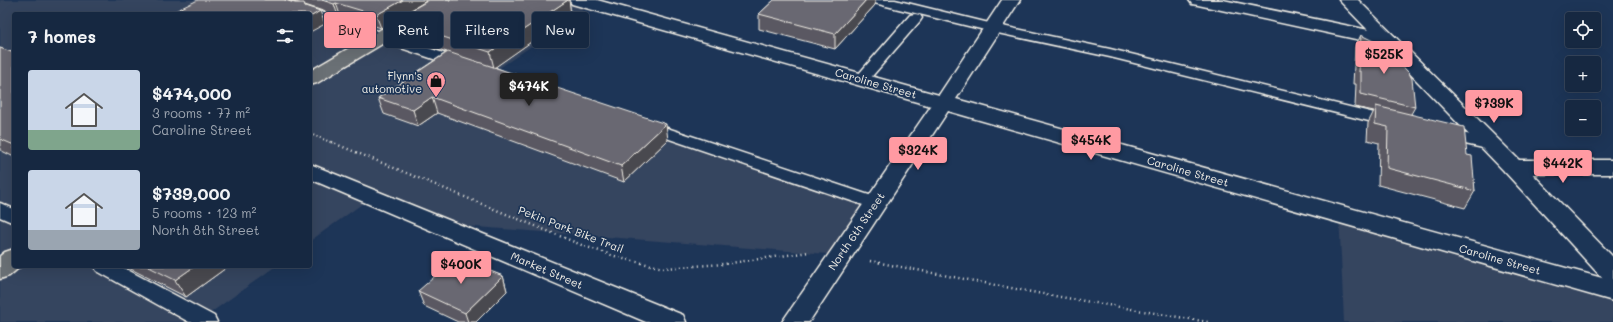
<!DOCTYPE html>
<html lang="en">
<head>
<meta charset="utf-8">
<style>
  :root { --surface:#162841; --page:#1f3048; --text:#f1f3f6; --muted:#9ea6b1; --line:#35445a; --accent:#ff9aa2 }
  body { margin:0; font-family:Mali,sans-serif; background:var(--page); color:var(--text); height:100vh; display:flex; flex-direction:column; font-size:15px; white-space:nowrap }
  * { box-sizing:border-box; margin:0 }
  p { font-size:13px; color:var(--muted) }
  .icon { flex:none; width:22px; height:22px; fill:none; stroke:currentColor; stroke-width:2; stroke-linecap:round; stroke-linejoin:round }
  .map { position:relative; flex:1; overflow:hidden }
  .side { position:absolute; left:12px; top:12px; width:300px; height:256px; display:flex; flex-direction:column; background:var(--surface); border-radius:4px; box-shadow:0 4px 16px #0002,0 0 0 1px var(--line) }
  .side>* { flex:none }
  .guide { position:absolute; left:324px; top:12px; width:380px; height:36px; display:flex; gap:8px }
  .tools { position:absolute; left:1565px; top:12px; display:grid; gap:8px }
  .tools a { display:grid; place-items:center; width:36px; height:36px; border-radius:4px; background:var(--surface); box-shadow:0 4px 16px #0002,0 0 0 1px var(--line); font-size:20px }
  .price { position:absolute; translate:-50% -34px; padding:0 9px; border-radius:4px; background:var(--accent); color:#111; font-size:13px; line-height:26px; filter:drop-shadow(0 1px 2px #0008) }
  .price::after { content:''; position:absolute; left:50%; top:24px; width:12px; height:9px; margin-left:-6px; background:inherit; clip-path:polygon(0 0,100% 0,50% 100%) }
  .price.active { background:#222; color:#fff }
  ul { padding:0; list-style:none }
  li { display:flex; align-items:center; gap:12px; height:100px; padding:0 16px }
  li span { display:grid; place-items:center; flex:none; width:112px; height:80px; border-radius:4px; color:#555 }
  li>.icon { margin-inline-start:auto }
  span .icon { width:48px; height:48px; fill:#fffc; stroke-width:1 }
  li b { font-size:17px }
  h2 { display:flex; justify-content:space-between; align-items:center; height:48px; padding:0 16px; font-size:17px }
  .pill { padding:0 14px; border-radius:4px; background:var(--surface); box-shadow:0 4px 16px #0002,0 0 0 1px var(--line); font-size:14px; line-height:36px }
  .pill.active { background:var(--accent); color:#111 }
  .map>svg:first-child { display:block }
</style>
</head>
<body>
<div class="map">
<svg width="1613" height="322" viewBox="0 0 1613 322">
  <rect width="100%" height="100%" fill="#1d3557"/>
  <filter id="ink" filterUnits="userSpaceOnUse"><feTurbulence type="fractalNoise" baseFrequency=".025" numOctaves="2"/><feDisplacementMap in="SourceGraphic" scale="8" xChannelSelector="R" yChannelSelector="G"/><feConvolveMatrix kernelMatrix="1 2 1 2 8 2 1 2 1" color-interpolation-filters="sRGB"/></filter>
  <g filter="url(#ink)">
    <g fill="#34445f">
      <path d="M0 0H273L280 2 285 0H578L592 4 491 74 875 203 840 255 438 224 372 197 310 241V14H14V266H276L202 319 207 322H0Z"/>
      <path d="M1339 214 1613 291V322H1344Z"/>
    </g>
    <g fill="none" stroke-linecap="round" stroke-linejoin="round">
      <g stroke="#f4f1e8" stroke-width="3">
        <g id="service">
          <path d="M265 0H285L467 61 469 64 467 67 462 68 457 67 310 17V14H300L267 3Z"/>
          <path d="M872 0H895L993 24 1110 49 1399 119 1401 122 1399 125 1393 127 1110 57 993 32 874 3Z"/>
          <path d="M915 14 920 15 922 18 920 21 867 82 862 84 857 82 854 79 857 76 910 15Z"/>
          <path d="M646 121 881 199 884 203 881 207 875 209 869 207 640 129 638 126 640 123Z"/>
          <path d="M1444 129 1498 141 1500 145 1498 149 1492 150 1438 138 1436 134 1438 130Z"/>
          <path d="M0 203 14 209V223L0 217Z"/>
          <path d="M94 266H120L214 316 217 322H189L97 271Z"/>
        </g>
      </g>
      <g stroke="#f4f1e8" stroke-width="3">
        <g id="minor">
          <path d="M569 0H597L939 95 1002 0H1020L956 99 1613 281V301L948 111 809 322H782L931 106 572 4Z"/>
          <path d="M1189 0H1223L1388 34 1394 36 1397 40 1394 44 1388 46 1198 5 1192 4Z"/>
          <path d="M1513 160H1613V174H1513L1505 172 1502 167 1505 162Z"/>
          <path d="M310 164 683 315 686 322H646L310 179Z"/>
        </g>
      </g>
      <g stroke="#f4f1e8" stroke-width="3">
        <path id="tertiary" d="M1339 0H1358L1521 162 1613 257V282L1604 280 1505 172Z"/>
      </g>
      <g stroke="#f4f1e8" stroke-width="3">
        <g id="primary">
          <path d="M431 0H452L449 4 317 83 310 85V71Z"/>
          <path d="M14 249V266H21L9 276 0 279V256L5 252Z"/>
        </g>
      </g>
      <path stroke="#f4f1e8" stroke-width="2" stroke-dasharray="1 2.5" stroke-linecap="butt" d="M310 134 333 143"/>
      <g stroke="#f4f1e8" stroke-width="2.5" stroke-dasharray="1 3.5" stroke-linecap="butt">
        <path d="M331 142 584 246 624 259 664 268 724 264 809 252"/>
        <path d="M870 261 1037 293 1208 322"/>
      </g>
      <use href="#service" fill="#1d3557" fill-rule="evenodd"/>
      <use href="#minor" fill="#1d3557" fill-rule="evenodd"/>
      <use href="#tertiary" fill="#1d3557" fill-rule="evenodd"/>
      <use href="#primary" fill="#6b6f75" fill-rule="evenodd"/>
    </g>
    <g fill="#5a5962" stroke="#f4f1e8">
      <path d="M290 0H426V1L381 28 340 15 338 16Z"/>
      <path d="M429 0H569L571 14 495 67 668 140 624 182 437 113 418 126 384 114 378 98 447 52 408 39 407 36 401 34 396 19Z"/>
      <path d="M774 0H875V5L835 49 759 29V14Z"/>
      <path d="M1361 35 1415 107 1411 114 1467 155 1475 191 1465 208 1378 185 1379 143 1367 140 1368 123 1374 111 1355 107 1356 84H1353L1355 47Z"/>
      <path d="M0 48 14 53V157L0 150Z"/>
      <path d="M466 263 503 276 507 291 476 322H458L424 306 418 291Z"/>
      <path d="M125 266H225L226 268 186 297Z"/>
    </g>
    <g fill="#4a4850" stroke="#f4f1e8">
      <path d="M403 0H426V1L381 28 376 15Z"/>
      <path d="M568 0H569L571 14 494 68 490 52Z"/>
      <path d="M866 0H875V5L835 49V34Z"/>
      <path d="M336 3 340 15 338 16 334 4Z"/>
      <path d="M320 11 325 24 310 32V17Z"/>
      <path d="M432 97 437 113 418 126 413 110Z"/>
      <path d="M666 124 668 140 624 182 621 166Z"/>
      <path d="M195 266H225L226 268 186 297 175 280Z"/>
      <path d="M503 276 507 291 476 322H468L465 313Z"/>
    </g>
    <g fill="#696772" stroke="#f4f1e8">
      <path d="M198 0H284L295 3H304L305 6 320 11 310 17V14H169Z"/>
      <path d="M322 0H403L376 15 336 3 334 4Z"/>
      <path d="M429 0H568L490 52 403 24 406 22 396 19Z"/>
      <path d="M774 0H866L835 34 759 14Z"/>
      <path d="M1361 35 1383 46 1409 73 1412 79 1415 107 1361 94V72H1359Z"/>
      <path d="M0 48 14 53V145L0 139Z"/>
      <path d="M448 52 666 124 621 166 432 97 413 110 378 98Z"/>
      <path d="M1376 106 1464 127 1467 155 1472 156 1475 191 1387 168 1388 127 1375 124Z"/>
      <path d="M456 258 466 263 468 262 503 276 465 313 418 291Z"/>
      <path d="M147 266H195L175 280Z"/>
    </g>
  </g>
  <defs>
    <g id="shop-pin" transform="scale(1)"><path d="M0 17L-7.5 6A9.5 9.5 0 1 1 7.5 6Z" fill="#ff9aa2" stroke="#1d3557"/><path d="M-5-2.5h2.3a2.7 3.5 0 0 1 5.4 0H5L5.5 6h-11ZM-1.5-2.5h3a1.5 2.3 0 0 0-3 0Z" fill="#111"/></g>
  </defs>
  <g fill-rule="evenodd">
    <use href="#shop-pin" x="436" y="81"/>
  </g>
  <g text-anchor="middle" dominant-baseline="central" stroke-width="3.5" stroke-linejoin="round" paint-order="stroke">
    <g font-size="11" fill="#f4f1e8" stroke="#1d3557" text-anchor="end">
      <text x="422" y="75">Flynn's<tspan x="422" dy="13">automotive</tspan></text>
    </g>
    <g font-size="11" fill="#f4f1e8" stroke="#1d3557">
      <text transform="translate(876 83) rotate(16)">Caroline Street</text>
      <text transform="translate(1188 171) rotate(16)">Caroline Street</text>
      <text transform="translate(571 229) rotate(21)">Pekin Park Bike Trail</text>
      <text transform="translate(856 231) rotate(-56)">North 6th Street</text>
      <text transform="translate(1500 259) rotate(16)">Caroline Street</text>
      <text transform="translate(547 270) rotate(23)">Market Street</text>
    </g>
  </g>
</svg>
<div class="tools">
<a><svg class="icon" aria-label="locate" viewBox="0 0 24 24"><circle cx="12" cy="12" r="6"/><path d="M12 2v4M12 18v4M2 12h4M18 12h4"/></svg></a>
<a>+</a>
<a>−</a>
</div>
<b class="price" style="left:1384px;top:75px">$525K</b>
<b class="price active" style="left:529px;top:107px">$474K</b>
<b class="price" style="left:1494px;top:124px">$739K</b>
<b class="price" style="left:1091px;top:161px">$454K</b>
<b class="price" style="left:918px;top:171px">$324K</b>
<b class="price" style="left:1563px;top:184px">$442K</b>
<b class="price" style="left:461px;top:285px">$400K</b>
<div class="guide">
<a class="pill active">Buy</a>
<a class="pill">Rent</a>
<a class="pill">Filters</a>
<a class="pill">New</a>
</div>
<section class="side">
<h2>7 homes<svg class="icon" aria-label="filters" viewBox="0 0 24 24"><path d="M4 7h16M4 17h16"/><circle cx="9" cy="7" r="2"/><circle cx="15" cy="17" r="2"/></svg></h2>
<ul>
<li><span style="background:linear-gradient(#c9d6e8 75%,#7fa58c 0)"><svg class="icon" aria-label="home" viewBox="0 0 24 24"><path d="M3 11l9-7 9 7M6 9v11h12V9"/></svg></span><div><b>$474,000</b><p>3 rooms · 77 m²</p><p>Caroline Street</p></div></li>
<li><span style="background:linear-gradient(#c9d6e8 75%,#9aa5b1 0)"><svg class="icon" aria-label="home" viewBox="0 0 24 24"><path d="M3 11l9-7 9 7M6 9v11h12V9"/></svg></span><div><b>$739,000</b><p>5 rooms · 123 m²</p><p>North 8th Street</p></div></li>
</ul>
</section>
</div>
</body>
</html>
